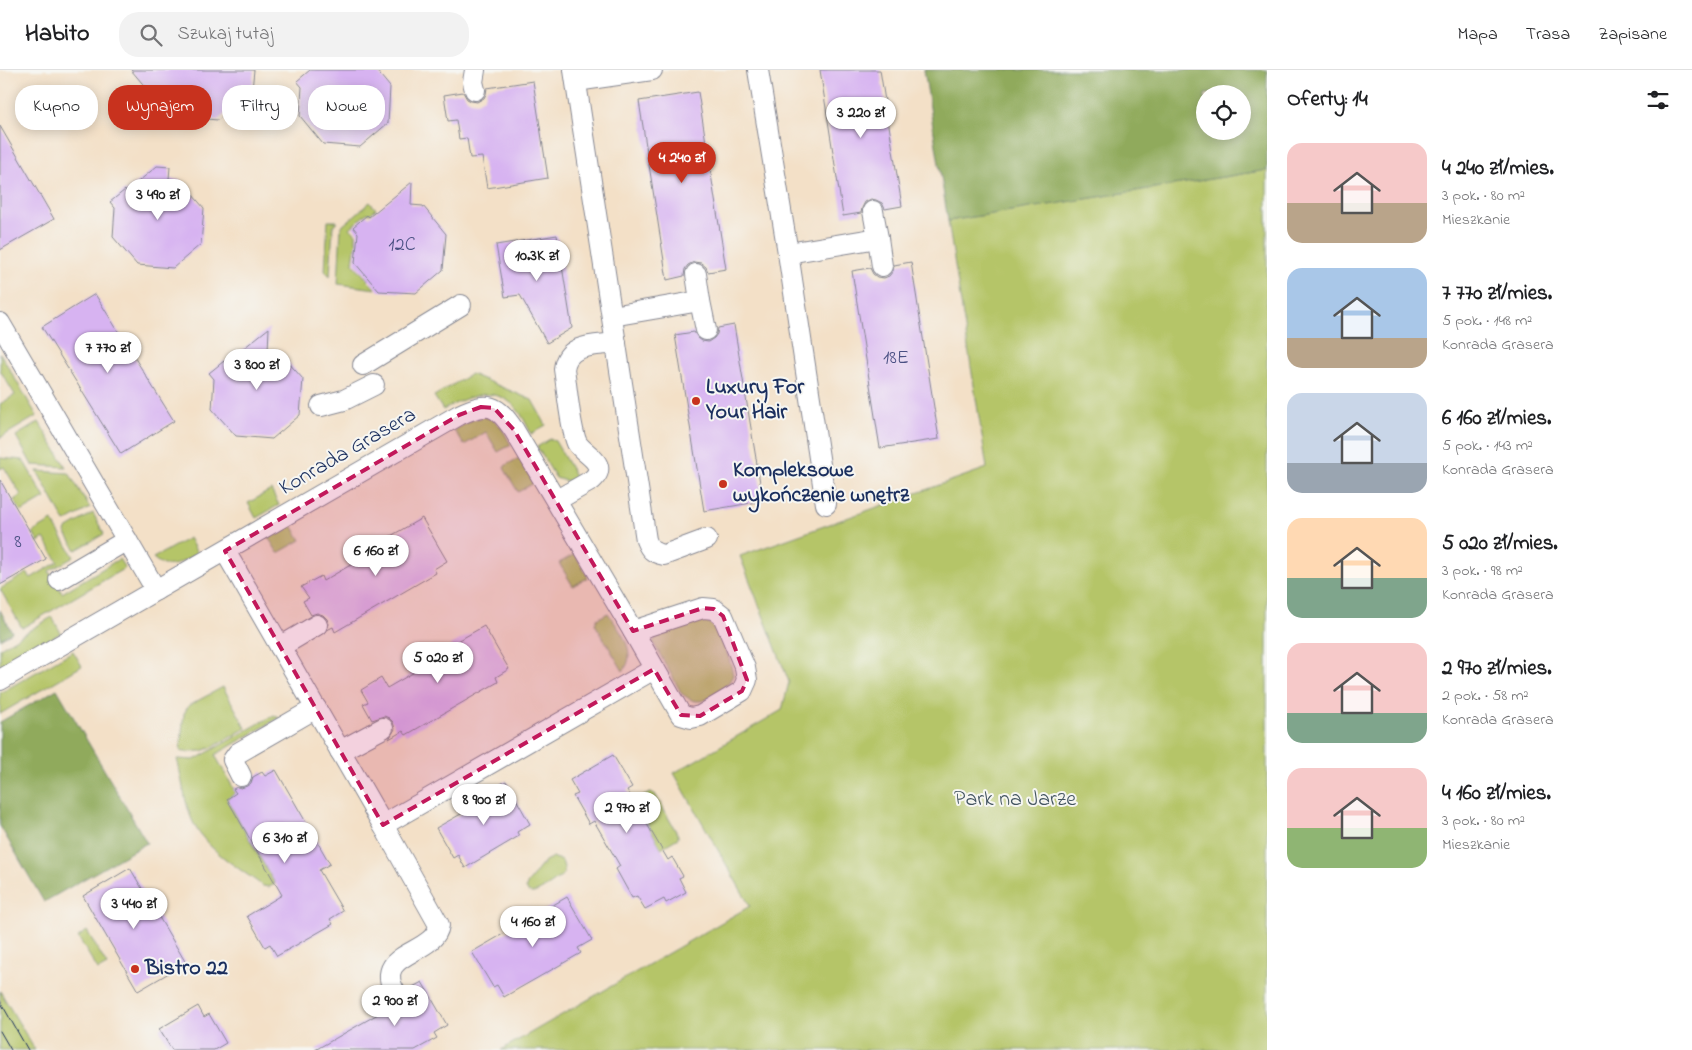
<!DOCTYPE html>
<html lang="pl">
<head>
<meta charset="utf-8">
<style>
  :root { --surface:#fff; --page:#f2f2f2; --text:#202124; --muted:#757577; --line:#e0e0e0; --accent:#c8321e }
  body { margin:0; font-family:"Indie Flower",sans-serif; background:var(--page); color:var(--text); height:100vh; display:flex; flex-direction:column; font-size:19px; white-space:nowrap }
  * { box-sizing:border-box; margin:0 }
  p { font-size:16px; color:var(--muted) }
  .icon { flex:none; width:28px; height:28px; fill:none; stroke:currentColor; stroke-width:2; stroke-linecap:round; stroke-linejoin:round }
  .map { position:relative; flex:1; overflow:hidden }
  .drawer { display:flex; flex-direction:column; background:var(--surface); width:425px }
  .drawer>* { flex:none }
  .top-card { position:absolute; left:15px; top:15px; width:475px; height:45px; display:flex; gap:10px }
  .controls { position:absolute; left:1196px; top:15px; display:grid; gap:10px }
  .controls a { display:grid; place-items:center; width:55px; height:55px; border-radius:50%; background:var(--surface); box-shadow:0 2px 12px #0003; font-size:25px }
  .price { position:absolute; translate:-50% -42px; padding:0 11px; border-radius:18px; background:#fff; color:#222; font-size:16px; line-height:32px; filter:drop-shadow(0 1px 2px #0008) }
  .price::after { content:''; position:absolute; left:50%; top:30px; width:15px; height:11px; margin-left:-8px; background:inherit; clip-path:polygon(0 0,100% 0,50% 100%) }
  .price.active { background:var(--accent); color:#fff }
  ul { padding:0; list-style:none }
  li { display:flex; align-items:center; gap:15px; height:125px; padding:0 20px }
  li span { display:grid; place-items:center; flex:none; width:140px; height:100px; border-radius:15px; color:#555 }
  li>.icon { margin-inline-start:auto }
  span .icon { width:60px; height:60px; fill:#fffc; stroke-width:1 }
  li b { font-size:21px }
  h2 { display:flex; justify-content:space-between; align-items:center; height:60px; padding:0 20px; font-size:21px }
  .pill { padding:0 18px; border-radius:20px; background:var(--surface); box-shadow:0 2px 12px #0003; font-size:18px; line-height:45px }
  .pill.active { background:var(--accent); color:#fff }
  header { display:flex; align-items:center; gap:30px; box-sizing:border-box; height:70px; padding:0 25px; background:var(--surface); border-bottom:1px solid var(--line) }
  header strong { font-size:24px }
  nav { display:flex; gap:28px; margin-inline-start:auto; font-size:18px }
  .search { width:350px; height:45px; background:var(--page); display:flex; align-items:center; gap:12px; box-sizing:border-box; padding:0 18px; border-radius:20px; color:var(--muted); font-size:19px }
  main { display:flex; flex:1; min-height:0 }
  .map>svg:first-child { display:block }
</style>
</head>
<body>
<header>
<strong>Habito</strong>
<div class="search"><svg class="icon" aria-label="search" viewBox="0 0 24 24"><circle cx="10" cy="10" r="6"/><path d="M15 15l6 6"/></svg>Szukaj tutaj</div>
<nav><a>Mapa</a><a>Trasa</a><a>Zapisane</a></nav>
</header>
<main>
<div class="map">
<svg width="1267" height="980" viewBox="0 0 1267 980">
  <rect width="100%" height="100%" fill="#f6f6f2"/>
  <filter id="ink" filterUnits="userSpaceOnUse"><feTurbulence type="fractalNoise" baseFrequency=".02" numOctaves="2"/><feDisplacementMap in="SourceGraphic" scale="10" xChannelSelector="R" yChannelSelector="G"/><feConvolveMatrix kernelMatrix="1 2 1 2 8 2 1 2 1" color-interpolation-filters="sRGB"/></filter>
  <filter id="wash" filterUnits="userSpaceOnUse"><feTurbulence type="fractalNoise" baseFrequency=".0096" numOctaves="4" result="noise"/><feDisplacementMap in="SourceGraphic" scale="20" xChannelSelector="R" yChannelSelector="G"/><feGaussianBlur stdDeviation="1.12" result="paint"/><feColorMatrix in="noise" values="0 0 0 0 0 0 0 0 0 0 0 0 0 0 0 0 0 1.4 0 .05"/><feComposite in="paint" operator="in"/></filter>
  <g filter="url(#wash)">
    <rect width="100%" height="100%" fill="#f3e0c7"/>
    <g fill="#b5c568" stroke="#687a63">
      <path d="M1267 100V980H501L750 836 674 703 782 640 789 612 740 486 987 398 948 151Z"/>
      <path d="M370 132 376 139 370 144 367 143 350 158 356 164V172L362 173 361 177 355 178 353 193 365 207 370 203 372 205 367 210 376 219 338 214 341 157Z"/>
      <path d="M328 151H337L333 156 330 206 325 201Z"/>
      <path d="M0 283 37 346 0 368V334L15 325 0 300Z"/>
      <path d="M471 304 532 330 546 355 531 364C528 357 524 349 520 343 498 312 468 326 443 340L434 326Z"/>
      <path d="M484 347C500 349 504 363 511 375L498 382 486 362 464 375 454 360 472 350Z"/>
      <path d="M39 352 66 397 32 395 16 366Z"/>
      <path d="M550 369 555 371 577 409 566 411 556 408 537 377Z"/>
      <path d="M0 388 23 390 45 428 21 442 14 430 21 425 4 397 0 399Z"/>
      <path d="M519 388 534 413 518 422 504 398 506 395Z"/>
      <path d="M37 401 69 403 90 438 65 452Z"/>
      <path d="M271 420 279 435 256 448 248 433Z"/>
      <path d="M93 443 104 464 76 480 65 462 66 459Z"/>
      <path d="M52 451 74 487 49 501 62 523 119 489 125 498 22 558 0 519 27 503 31 508 58 492 44 468 38 472 33 462Z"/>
      <path d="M291 454 301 470 278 483 268 467Z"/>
      <path d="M189 468 197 483C181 492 170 503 153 488Z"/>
      <path d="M575 484 588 507 573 516 559 493Z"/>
      <path d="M608 543C619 560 639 582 623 601L595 554 597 549Z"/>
      <path d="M52 547 61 563 0 597V578Z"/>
      <path d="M699 551C703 552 707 551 710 554 721 562 731 592 733 605 728 617 711 632 697 631 691 631 687 627 682 624L653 572 656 567Z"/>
      <path d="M73 581 82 596 0 644V623Z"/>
      <path d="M223 617 246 658 213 677 202 681 182 682 180 680 184 644 188 636Z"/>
      <path d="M274 645 279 648 215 685 236 723 227 729 275 814 269 817 263 816C238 797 204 779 192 750 184 731 182 708 177 689L194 690Z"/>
      <path d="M650 723 655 724 678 765V768L661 778 634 731Z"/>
      <path d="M553 787 562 791C563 794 565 799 564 803 562 807 537 824 532 823 530 823 529 822 528 822L526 818 527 814 545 791Z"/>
      <path d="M87 861 107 895 98 900 78 867Z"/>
      <path d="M0 921 35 980H0Z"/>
    </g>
    <g fill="#90aa5c" stroke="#566c5d" fill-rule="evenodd">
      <path d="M924 0H1267V100L948 151ZM1205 24H1242V61H1205Z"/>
      <path d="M0 540 12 562 0 569Z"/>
      <path d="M57 619 147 773 44 832 0 756V652Z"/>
    </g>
    <g id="blocks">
      <g fill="#d7b3f1">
        <path d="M131 0H254L252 20 218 50 170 46Z"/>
        <path d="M310 0H376L390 17 388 53 360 77 323 74 300 46 302 17 297 11Z"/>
        <path d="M820 0H880L902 136 885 139 882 133 876 130 871 129 865 132 862 138 861 143 843 146Z"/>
        <path d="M533 11 548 108 487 118 482 87 470 88 467 68 459 69 456 50 448 51 444 25 463 22 467 29 471 31 477 32 484 28 486 24 487 18Z"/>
        <path d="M698 22 726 199 708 202 706 197 701 193 694 192 688 195 685 199 684 206 667 210 639 31Z"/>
        <path d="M0 56 54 149 0 180Z"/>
        <path d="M157 96 170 97 169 109 180 110 204 138 201 174 173 198 137 195 113 167 115 138 110 132 125 120 126 122Z"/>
        <path d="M412 112 411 135 423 136 446 164 443 200 416 223 379 221 355 193 358 163 353 157 367 145 369 147Z"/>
        <path d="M557 165 572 258 547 273 520 225 505 227 496 175Z"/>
        <path d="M911 192 939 369 880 378 852 201 870 198 873 204 877 207 884 208 889 206 893 201 894 195Z"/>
        <path d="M95 224 174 351 121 384 42 257Z"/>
        <path d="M734 255 763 431 704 441 675 265 694 262 698 268 702 271 708 272 714 268 717 264 718 258Z"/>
        <path d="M269 258 268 281 279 282 303 309 300 345 272 369 236 366 212 339 214 309 209 303 224 291 225 293Z"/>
        <path d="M0 410 46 489 0 515Z"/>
        <path d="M422 448 447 491 434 499 436 503 335 562 333 557 327 560 329 554 327 549 323 545 317 543 311 545 303 531 309 528 301 517 321 506 323 511 392 471 389 467Z"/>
        <path d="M484 556 509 599 496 607 498 612 406 665 403 661 389 669 395 659 393 652 389 648 384 646 372 650 363 634 368 632 361 620 381 608 387 618 454 579 451 575Z"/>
        <path d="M613 685 632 717 627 720 668 790 672 787 683 806 679 808 686 822 666 833 664 829 645 839 637 826 632 828 616 799 620 796 594 751 589 754 573 726 578 724 570 710Z"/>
        <path d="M276 700 330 794 319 800 343 841 330 849 333 854 277 886 270 874 265 877 247 846 282 825 227 729 236 723 233 719 237 717 241 718 247 716 251 713 253 707 262 702 265 706Z"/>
        <path d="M506 711 530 754 517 762 519 766 465 798 458 785 453 788 436 758 477 735 474 730Z"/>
        <path d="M130 798 186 893 138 921 83 826Z"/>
        <path d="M567 827 592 870 578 878 581 883 504 927 497 915 493 917 472 882Z"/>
        <path d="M422 912 447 955 434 963 437 968 415 980H315L392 936 391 934 401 935 406 931 408 926 407 920Z"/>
        <path d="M198 936 204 947 209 944 226 973 214 980H172L159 959Z"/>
      </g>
    </g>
  </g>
  <g filter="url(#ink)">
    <use href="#blocks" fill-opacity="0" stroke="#878892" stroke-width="1"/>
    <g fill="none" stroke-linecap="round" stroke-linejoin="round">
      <g stroke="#878892" stroke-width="22">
        <g id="minor">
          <path d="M475 0 473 12 475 20"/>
          <path d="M574 0 646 470C650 480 653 483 664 485L707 469"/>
          <path d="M758 0 788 183 826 434"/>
          <path d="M576 11 652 0"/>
          <path d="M878 168 882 196"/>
          <path d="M788 183 878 168 873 141"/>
          <path d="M700 231 706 260"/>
          <path d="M612 246 700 231 696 204"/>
          <path d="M0 253 156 520"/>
          <path d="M363 295 461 235"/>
          <path d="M321 336 344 330 374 315"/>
          <path d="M557 430 592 410C610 393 584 385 577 373 570 358 567 317 564 299 567 273 595 276 616 273"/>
          <path d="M225 481 383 755 654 599"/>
          <path d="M59 510 127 470"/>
          <path d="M703 538 714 539 723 546 745 598 747 610 742 621 700 646 691 648 681 645 633 561Z"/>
          <path d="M280 577 317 555"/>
          <path d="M0 610 459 345C489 331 496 334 514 360L633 561"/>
          <path d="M340 681 383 658"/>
          <path d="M241 706 233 690 238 683 316 638"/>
          <path d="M383 755 439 855C435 886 370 881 396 924"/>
        </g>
      </g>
      <use href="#minor" stroke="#fff" stroke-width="20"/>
      <g stroke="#1b2f5e" stroke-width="1">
        <path d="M0 931 28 980"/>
        <path d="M0 961 11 980"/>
      </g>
    </g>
  </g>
  <path fill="#c2185b" fill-opacity="0.2" stroke="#c2185b" stroke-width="4" stroke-dasharray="10 6" stroke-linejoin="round" d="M481 337 494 338 514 360 633 561 703 538 714 539 723 546 747 610 742 621 700 646 681 645 654 599 383 755 225 481 459 345Z"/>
  <g fill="#c8321e" stroke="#f6f6f2" stroke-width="2">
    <circle cx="696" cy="331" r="5"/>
    <circle cx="723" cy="414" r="5"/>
    <circle cx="135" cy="899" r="5"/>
  </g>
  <g text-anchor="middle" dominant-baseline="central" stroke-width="4" stroke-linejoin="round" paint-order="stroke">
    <g font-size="20" fill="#4a5083">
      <text x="402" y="175">12C</text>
      <text x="896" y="288">18E</text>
      <text x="18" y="472">8</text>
    </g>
    <g font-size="22" font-weight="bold" fill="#1b2f5e" stroke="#f6f6f2" text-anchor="start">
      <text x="706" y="318">Luxury For<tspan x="706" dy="25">Your Hair</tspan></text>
      <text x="733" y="401">Kompleksowe<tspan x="733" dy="25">wykończenie wnętrz</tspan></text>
      <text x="145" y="899">Bistro 22</text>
    </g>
    <g font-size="22" fill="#1b2f5e" stroke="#f6f6f2">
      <text transform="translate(348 382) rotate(-30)">Konrada Grasera</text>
    </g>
    <g font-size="22" fill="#425460" stroke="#f6f6f2">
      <text x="1015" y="730">Park na Jarze</text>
    </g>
  </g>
</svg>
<div class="controls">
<a><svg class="icon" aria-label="locate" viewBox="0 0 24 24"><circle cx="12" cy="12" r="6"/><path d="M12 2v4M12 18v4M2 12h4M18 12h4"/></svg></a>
</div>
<b class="price" style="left:861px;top:69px">3 220 zł</b>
<b class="price active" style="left:682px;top:114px">4 240 zł</b>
<b class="price" style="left:158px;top:151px">3 490 zł</b>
<b class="price" style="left:537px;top:212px">10.3K zł</b>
<b class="price" style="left:108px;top:304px">7 770 zł</b>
<b class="price" style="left:257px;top:321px">3 800 zł</b>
<b class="price" style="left:376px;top:507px">6 160 zł</b>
<b class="price" style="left:438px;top:614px">5 020 zł</b>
<b class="price" style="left:484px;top:756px">8 900 zł</b>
<b class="price" style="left:627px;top:764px">2 970 zł</b>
<b class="price" style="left:285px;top:794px">6 310 zł</b>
<b class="price" style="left:134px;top:860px">3 440 zł</b>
<b class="price" style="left:533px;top:878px">4 160 zł</b>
<b class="price" style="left:395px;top:957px">2 900 zł</b>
<div class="top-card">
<a class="pill">Kupno</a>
<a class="pill active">Wynajem</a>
<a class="pill">Filtry</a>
<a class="pill">Nowe</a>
</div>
</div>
<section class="drawer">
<h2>Oferty: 14<svg class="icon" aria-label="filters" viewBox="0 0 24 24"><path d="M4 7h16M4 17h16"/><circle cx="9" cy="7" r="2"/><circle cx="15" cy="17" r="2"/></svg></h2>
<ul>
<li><span style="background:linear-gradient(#f6c9c9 60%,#b9a48a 0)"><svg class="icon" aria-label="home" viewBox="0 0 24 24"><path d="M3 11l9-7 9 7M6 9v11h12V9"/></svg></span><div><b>4 240 zł/mies.</b><p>3 pok. · 80 m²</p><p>Mieszkanie</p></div></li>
<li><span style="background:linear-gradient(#a9c7e8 70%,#b9a48a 0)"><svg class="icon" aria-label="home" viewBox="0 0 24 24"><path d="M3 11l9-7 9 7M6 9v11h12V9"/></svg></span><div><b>7 770 zł/mies.</b><p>5 pok. · 148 m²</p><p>Konrada Grasera</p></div></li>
<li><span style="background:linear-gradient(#c9d6e8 70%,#9aa5b1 0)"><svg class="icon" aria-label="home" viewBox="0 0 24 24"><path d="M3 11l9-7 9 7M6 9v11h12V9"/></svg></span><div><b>6 160 zł/mies.</b><p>5 pok. · 143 m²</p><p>Konrada Grasera</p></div></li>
<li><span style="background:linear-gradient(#ffd9b3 60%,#7fa58c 0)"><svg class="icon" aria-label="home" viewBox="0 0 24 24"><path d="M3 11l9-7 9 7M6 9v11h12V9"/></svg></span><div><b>5 020 zł/mies.</b><p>3 pok. · 98 m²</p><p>Konrada Grasera</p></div></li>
<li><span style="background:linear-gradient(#f6c9c9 70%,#7fa58c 0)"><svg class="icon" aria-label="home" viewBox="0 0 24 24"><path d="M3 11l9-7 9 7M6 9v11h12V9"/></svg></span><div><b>2 970 zł/mies.</b><p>2 pok. · 58 m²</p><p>Konrada Grasera</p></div></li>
<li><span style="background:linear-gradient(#f6c9c9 60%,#8fb573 0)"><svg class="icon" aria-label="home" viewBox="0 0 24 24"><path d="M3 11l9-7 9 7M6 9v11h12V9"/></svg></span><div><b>4 160 zł/mies.</b><p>3 pok. · 80 m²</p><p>Mieszkanie</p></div></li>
</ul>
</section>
</main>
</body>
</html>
